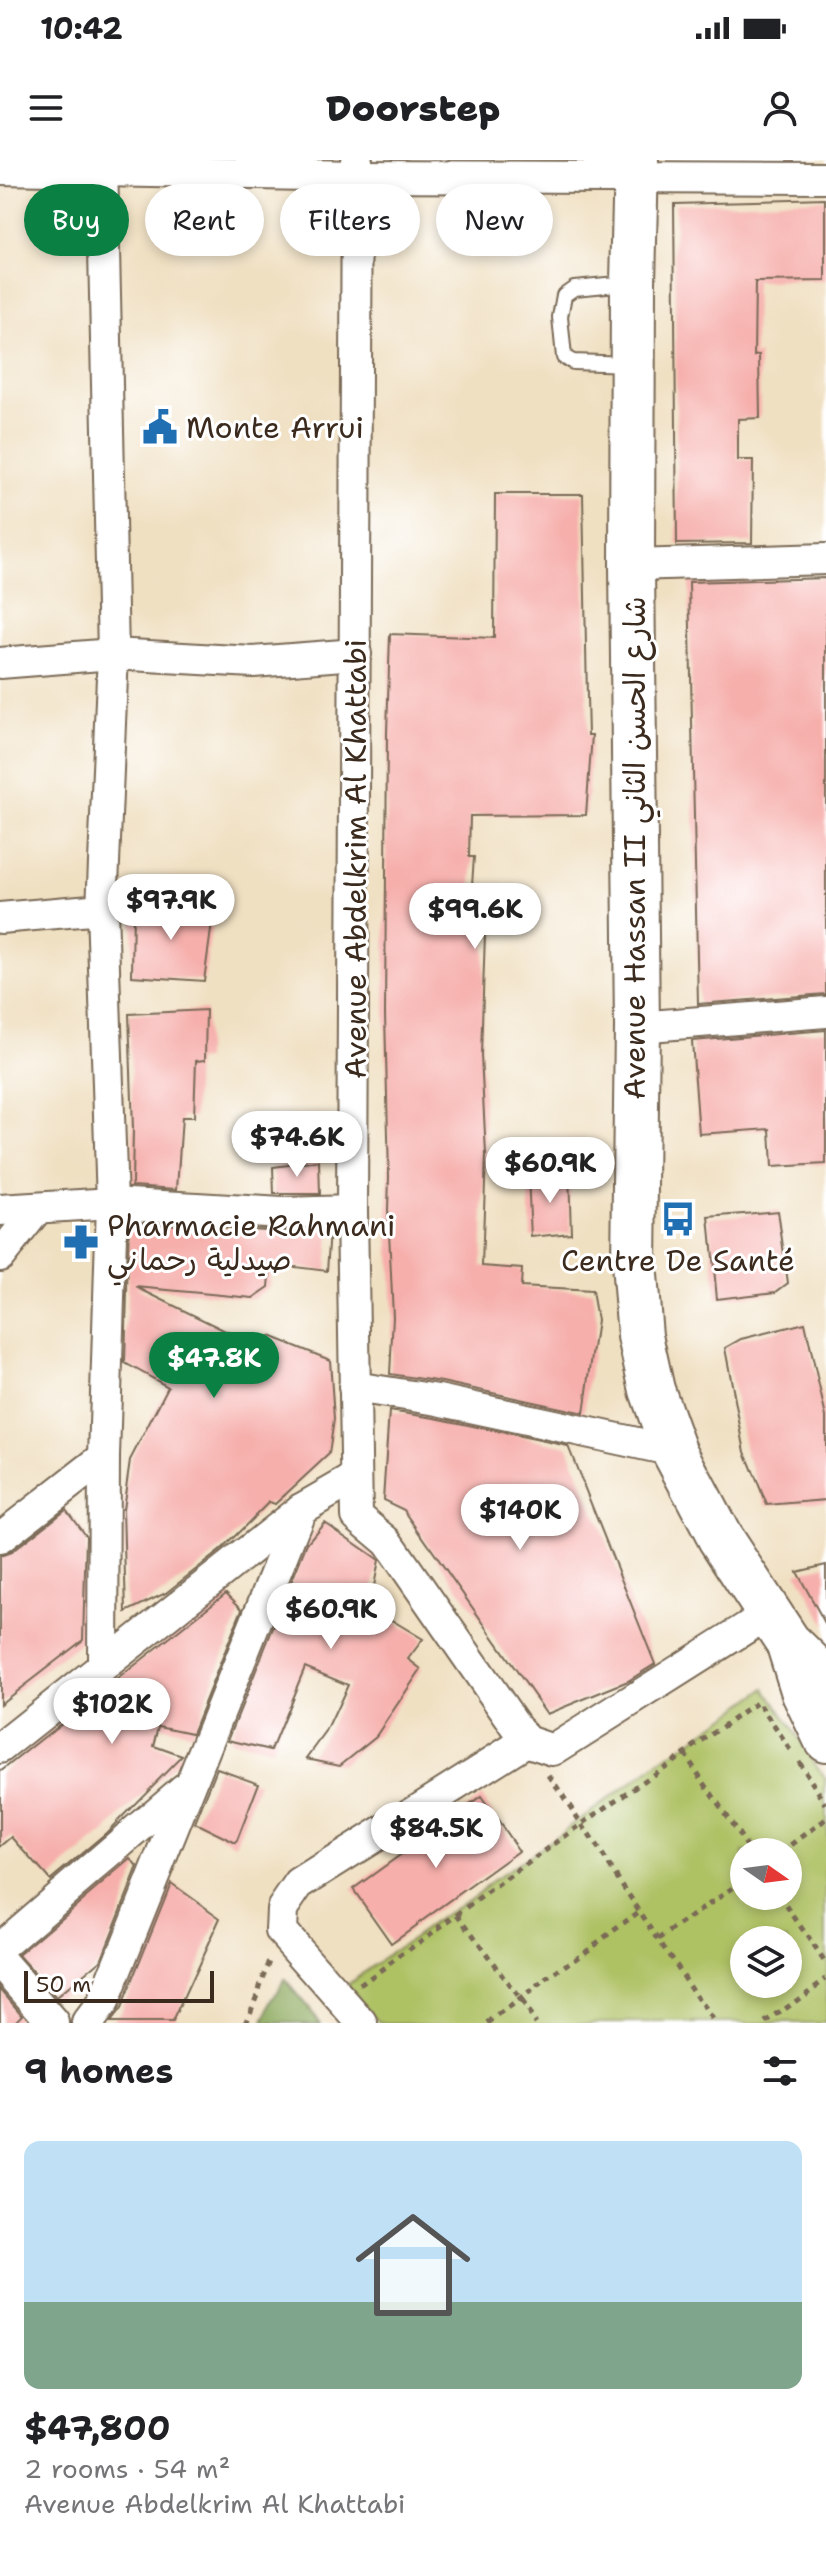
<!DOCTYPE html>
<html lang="en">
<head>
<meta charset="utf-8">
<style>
  :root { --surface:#fff; --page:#f2f2f2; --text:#202124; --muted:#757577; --line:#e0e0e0; --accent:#0b8043 }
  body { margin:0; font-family:"Shantell Sans","Playpen Sans Arabic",sans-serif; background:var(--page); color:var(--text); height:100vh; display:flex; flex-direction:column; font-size:30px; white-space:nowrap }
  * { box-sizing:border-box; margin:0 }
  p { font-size:26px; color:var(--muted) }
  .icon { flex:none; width:44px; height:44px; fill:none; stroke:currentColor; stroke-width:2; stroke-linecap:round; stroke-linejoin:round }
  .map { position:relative; height:1863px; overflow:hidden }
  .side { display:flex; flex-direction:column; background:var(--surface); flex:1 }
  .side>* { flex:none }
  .banner { position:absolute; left:24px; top:24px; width:778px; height:72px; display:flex; gap:16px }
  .needle { width:52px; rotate:104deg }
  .tools { position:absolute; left:730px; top:1678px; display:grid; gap:16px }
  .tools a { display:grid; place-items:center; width:72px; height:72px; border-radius:50%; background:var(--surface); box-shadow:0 4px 12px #0003; font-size:40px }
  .scale { position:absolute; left:24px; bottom:20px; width:190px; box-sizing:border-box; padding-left:8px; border:4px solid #3b2a1e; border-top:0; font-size:22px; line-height:28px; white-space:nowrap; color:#3b2a1e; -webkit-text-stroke:6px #fff; paint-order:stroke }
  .price { position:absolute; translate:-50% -68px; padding:0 18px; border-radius:28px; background:#fff; color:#222; font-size:26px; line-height:52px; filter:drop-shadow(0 2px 4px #0008) }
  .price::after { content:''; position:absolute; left:50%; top:48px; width:24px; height:18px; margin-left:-12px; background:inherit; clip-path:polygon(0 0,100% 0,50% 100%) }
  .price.active { background:var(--accent); color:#fff }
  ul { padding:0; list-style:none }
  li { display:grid; align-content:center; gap:16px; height:424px; padding:0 24px }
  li+li { border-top:2px solid var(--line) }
  li span { display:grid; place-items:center; height:248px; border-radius:16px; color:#555 }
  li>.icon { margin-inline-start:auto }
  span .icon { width:144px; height:144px; fill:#fffc; stroke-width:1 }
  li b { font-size:34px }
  h2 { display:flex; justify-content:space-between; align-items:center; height:96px; padding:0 24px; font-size:34px }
  .chip { padding:0 28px; border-radius:36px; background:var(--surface); box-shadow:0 4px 12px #0003; font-size:28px; line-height:72px }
  .chip.active { background:var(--accent); color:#fff }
  .status { display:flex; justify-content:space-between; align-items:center; height:56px; padding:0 40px; background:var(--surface); direction:ltr }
  .status svg { height:22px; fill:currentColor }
  header { display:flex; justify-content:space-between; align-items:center; height:104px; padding:0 24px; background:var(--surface); font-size:36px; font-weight:800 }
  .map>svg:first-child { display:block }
</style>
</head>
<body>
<div class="status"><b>10:42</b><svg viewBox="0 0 49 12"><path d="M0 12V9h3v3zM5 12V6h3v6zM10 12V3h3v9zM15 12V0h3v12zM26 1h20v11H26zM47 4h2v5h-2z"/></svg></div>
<header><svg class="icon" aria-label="menu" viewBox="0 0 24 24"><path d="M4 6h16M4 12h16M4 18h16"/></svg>Doorstep<svg class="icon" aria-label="person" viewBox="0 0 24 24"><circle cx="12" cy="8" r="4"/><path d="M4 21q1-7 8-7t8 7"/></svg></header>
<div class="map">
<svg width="826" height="1863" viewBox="0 0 826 1863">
  <rect width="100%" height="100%" fill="#fff"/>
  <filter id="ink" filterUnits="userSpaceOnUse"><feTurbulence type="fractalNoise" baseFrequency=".0125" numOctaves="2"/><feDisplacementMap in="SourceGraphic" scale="16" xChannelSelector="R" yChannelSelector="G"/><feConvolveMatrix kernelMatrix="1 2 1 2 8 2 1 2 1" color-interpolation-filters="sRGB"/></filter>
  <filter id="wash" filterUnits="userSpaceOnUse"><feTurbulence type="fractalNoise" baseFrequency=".006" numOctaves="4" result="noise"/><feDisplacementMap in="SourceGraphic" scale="32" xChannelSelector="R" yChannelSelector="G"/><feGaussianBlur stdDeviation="1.8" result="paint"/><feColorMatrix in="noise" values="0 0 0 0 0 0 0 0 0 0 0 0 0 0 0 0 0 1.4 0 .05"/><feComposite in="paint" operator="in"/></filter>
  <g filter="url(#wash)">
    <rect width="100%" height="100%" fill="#f0e0c2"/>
    <path fill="#aec164" stroke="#747641" stroke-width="2" fill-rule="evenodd" d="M766 1528 826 1620V1863H380L347 1824ZM744 1692H788V1736H744ZM744 1780H788V1824H744Z"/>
    <path fill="#8aa75a" stroke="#62683c" stroke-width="2" d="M284 1819 321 1863H263Z"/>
    <g id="blocks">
      <g fill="#f6afab">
        <path d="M826 39V121L755 122 754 196 759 195 760 258 738 259V300H753L752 383 677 384 674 43Z"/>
        <path d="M495 334H583L587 537 588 575H592L586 655 470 656 469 697H474L472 725H477L480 773H485L481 895 486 995 482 1106 522 1109 521 1127 592 1131 597 1160 584 1253 442 1222 390 1214 393 1157 388 1050 389 1017 385 854 387 573 390 474 494 478Z"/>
        <path d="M826 418V834L698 844 689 422Z"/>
        <path d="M133 746 214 748 204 821 132 816Z"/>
        <path d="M206 850 205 900 196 901 194 957H182L177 1029 132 1026 133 969 129 854Z"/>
        <path d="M826 870V1004L772 1007 770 969 699 974 692 881Z"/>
        <path d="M319 1001 320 1034H274L273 1007Z"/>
        <path d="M569 1013 571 1073 531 1077 528 1016Z"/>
        <path d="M778 1051 788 1123 776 1132 717 1139 709 1057Z"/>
        <path d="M129 1062 281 1071 330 1070 327 1111 271 1104 269 1127 253 1138 136 1127 264 1190 270 1176 330 1200 334 1259 329 1294 275 1344 269 1342 222 1389 166 1433 126 1452 123 1349 130 1300 168 1227 125 1203Z"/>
        <path d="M805 1163 826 1257V1340L767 1345 745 1292 725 1188 741 1179Z"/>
        <path d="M389 1251 435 1258 568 1286 655 1504 628 1521 547 1554 404 1350 383 1340Z"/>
        <path d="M66 1349 86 1376 83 1480 0 1544V1396L11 1392Z"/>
        <path d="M324 1362 379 1400 370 1447 423 1479 408 1499 421 1509 376 1576 340 1605 307 1598 326 1572 348 1525 305 1507 271 1590 228 1580 307 1383Z"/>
        <path d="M826 1405V1465L797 1412Z"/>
        <path d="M226 1433 242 1449 192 1573 159 1566 154 1586 182 1596 106 1673 50 1720 12 1677 0 1687V1612Z"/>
        <path d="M217 1608 259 1623 236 1683 195 1663Z"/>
        <path d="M481 1637 519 1691 391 1783 353 1729Z"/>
        <path d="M131 1699 138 1707 101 1800 56 1838 18 1795Z"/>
        <path d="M171 1723 220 1758 172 1863H110L120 1850Z"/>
        <path d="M0 1828 22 1854 13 1863H0Z"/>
      </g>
    </g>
  </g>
  <g filter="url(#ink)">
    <use href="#blocks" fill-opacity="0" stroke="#7a6a57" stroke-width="2"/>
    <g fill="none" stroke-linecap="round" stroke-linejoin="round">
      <g stroke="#7a6a57" stroke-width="18">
        <path id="service" d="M628 123 574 128 564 135 560 157 564 197 573 202 629 204"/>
      </g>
      <g stroke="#7a6a57" stroke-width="34">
        <g id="minor">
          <path d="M102 0 113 494 102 749 112 1043 104 1297 103 1507"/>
          <path d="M357 0 352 1051 357 1356 388 1382 526 1581"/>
          <path d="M0 9 358 16 826 18"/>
          <path d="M632 405 826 399"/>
          <path d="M0 503 113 494 253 502 356 494"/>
          <path d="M0 758 102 749"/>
          <path d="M637 867 826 852"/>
          <path d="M0 1050 112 1043 282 1053 352 1051"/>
          <path d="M0 1096 38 1048"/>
          <path d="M354 1227 438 1240 674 1291"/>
          <path d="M0 1378 104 1297"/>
          <path d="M0 1588 301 1349 355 1318"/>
          <path d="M0 1787 184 1629"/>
          <path d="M0 1801 54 1863"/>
          <path d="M88 1863 103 1843 301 1349"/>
          <path d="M362 1863 281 1771 282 1749 299 1724 526 1581 553 1590 768 1454"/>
        </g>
      </g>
      <g stroke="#7a6a57" stroke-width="48">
        <g id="primary">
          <path d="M636 0 633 122 632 405 637 867 634 1103 640 1176 652 1230 674 1291 720 1378 788 1482 826 1519"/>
          <path d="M790 1488 804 1533 826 1579"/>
        </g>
      </g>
      <g stroke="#7a6a57" stroke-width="5" stroke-dasharray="6 6" stroke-linecap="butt">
        <path d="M684 1593 751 1692"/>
        <path d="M798 1601 826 1644"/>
        <path d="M549 1615 714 1863"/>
        <path d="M782 1692 826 1659"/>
        <path d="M780 1736 826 1804"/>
        <path d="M458 1754 536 1863"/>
        <path d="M659 1779 744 1720"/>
        <path d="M360 1825 582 1664 758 1542 792 1593"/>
        <path d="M246 1863 271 1798"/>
        <path d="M488 1863 640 1751"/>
        <path d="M766 1863 826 1819"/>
      </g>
      <use href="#service" stroke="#fff" stroke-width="14"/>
      <use href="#minor" stroke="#fff" stroke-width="30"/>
      <use href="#primary" stroke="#fff" stroke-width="44"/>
    </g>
  </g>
  <defs>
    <g id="civic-bare" transform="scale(2.76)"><path d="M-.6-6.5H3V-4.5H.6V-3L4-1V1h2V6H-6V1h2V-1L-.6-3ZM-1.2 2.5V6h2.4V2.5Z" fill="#1f6fb2" stroke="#fff" stroke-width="2.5" paint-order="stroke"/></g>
    <g id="bus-bare" transform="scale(2.76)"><path d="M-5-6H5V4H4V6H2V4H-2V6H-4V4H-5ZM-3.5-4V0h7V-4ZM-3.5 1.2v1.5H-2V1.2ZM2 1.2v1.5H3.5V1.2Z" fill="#1f6fb2" stroke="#fff" stroke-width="2.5" paint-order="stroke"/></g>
    <g id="pharmacy-bare" transform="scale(2.76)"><path d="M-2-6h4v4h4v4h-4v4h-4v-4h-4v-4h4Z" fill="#1f6fb2" stroke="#fff" stroke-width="2.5" paint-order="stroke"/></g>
  </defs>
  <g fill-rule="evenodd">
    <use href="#civic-bare" x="160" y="267"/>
    <use href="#bus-bare" x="678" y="1059"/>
    <use href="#pharmacy-bare" x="81" y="1082"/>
  </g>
  <g text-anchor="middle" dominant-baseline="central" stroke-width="6" stroke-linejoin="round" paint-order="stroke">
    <g font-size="30" fill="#3b2a1e" stroke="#fff" text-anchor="start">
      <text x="186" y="267">Monte Arrui</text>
      <text x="107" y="1065">Pharmacie Rahmani<tspan x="107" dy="34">صيدلية رحماني</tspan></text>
      <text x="678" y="1100" text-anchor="middle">Centre De Santé</text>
    </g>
    <g font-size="30" fill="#3b2a1e" stroke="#fff">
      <text transform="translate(634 688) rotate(-90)">Avenue Hassan II شارع الحسن الثاني</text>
      <text transform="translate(355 699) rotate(-90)">Avenue Abdelkrim Al Khattabi</text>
    </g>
  </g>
</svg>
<div class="tools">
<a><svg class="needle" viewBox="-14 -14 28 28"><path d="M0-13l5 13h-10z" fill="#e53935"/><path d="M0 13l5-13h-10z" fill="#757577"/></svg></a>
<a><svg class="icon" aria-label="layers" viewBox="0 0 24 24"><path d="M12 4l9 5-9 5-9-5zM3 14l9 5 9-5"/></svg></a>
</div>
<div class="scale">50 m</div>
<b class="price" style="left:171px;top:782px">$97.9K</b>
<b class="price" style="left:475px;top:791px">$99.6K</b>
<b class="price" style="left:297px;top:1019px">$74.6K</b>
<b class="price" style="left:550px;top:1045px">$60.9K</b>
<b class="price active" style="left:214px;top:1240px">$47.8K</b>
<b class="price" style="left:520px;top:1392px">$140K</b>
<b class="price" style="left:331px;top:1491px">$60.9K</b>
<b class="price" style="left:112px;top:1586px">$102K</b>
<b class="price" style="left:436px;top:1710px">$84.5K</b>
<div class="banner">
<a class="chip active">Buy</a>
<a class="chip">Rent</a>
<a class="chip">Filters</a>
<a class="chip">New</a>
</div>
</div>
<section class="side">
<h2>9 homes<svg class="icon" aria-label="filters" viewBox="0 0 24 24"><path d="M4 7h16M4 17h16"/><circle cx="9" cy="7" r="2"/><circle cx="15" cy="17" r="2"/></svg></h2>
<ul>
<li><span style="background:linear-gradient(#bfe0f5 65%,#7fa58c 0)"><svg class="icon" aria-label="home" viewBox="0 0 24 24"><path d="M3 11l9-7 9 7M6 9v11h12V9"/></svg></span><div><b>$47,800</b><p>2 rooms · 54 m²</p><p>Avenue Abdelkrim Al Khattabi</p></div></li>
</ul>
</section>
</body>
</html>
